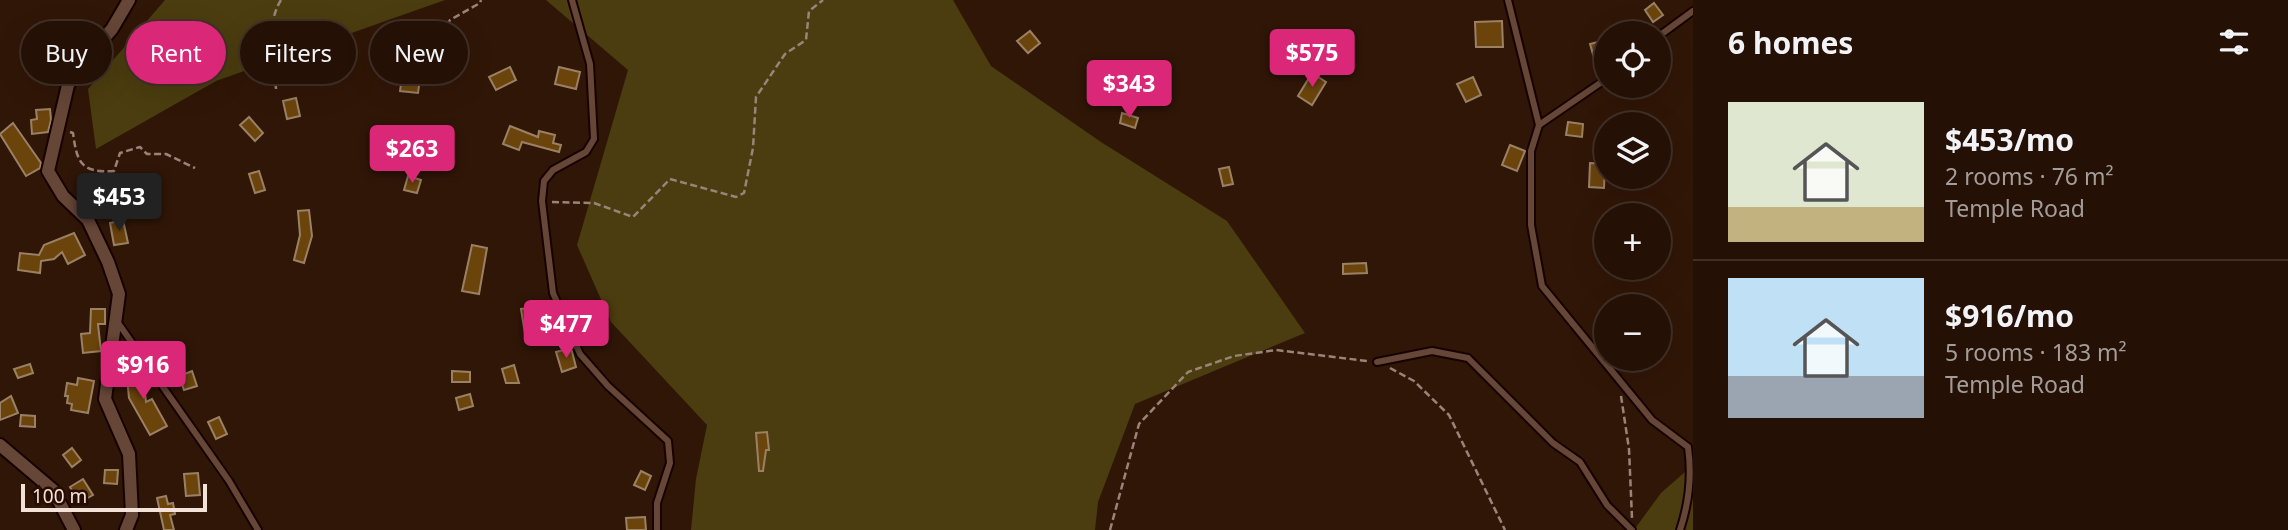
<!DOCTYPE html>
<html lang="en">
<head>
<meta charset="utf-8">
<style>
  :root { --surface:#241005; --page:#2c190f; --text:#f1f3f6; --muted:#a39d9a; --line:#413027; --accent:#db2777 }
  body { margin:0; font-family:"Noto Sans",sans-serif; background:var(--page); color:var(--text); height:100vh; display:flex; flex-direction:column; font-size:26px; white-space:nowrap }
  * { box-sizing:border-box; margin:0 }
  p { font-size:23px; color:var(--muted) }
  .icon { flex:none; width:38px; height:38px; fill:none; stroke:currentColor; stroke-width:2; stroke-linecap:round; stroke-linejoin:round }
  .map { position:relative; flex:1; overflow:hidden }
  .side { display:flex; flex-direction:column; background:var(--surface); width:595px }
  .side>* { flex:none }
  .top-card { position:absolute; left:21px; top:21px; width:665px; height:63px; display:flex; gap:14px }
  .fabs { position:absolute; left:1594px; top:21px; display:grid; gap:14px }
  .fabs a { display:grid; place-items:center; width:77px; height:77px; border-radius:50%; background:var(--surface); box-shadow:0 7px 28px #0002,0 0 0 2px var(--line); font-size:35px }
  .scale { position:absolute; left:21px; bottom:18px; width:186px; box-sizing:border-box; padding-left:7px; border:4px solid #f4e1d8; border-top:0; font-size:19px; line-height:24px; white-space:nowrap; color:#f4e1d8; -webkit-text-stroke:5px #260c01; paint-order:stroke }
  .price { position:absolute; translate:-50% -60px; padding:0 16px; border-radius:7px; background:var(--accent); color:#fff; font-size:23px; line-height:46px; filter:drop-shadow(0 2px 4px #0008) }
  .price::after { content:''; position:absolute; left:50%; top:42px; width:21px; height:16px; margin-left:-10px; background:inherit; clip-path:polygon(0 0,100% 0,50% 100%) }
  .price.active { background:#222; color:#fff }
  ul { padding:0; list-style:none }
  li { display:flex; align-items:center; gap:21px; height:175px; padding:0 35px }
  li+li { border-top:2px solid var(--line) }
  li span { display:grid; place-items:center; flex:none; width:196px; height:140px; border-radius:0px; color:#555 }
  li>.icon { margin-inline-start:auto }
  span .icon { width:84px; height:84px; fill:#fffc; stroke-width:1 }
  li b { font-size:30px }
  h2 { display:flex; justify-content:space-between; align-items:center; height:84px; padding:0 35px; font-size:30px }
  .chip { padding:0 24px; border-radius:32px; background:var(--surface); box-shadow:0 7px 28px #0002,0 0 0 2px var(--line); font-size:24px; line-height:63px }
  .chip.active { background:var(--accent); color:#fff }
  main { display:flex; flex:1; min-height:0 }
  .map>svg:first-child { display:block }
</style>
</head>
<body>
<main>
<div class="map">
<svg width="1693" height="530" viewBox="0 0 1693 530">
  <rect width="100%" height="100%" fill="#301607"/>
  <g fill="#4b3d0f">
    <path d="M165 0H445L216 81 96 149 88 89Z"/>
    <path d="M546 0H953L991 66 1101 142 1227 221 1305 333 1135 404 1098 502 1095 530H691L696 479 707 425 611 322 577 245 628 70Z"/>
    <path d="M1693 465V530H1634L1661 493Z"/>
  </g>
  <g fill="#6b440c" stroke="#9a8166" stroke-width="2">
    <path d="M1654 3 1663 15 1653 22 1645 10Z"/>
    <path d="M1502 21 1503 47H1476L1475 22Z"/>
    <path d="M1030 31 1040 43 1028 53 1017 41Z"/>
    <path d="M1606 40V66L1597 68 1590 44Z"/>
    <path d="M44 52 57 58 47 82 35 77Z"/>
    <path d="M510 67 516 80 496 90 489 77Z"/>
    <path d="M559 67 580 72 576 89 555 84Z"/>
    <path d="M403 70 421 72 418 93 400 91Z"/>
    <path d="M1312 73 1326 82 1312 105 1298 96Z"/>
    <path d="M1473 77 1481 95 1466 102 1457 84Z"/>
    <path d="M296 98 300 116 287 119 283 101Z"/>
    <path d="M50 109 51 120 48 132 32 134 31 120 37 119 36 110Z"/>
    <path d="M1122 113 1138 118 1135 128 1120 123Z"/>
    <path d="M249 117 263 133 255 141 240 125Z"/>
    <path d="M1568 122 1583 124 1582 137 1566 135Z"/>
    <path d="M13 123 41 163 40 168 26 176 0 134Z"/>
    <path d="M510 126 538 137 539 131 555 135 553 143 561 145 559 152 522 142 519 150 503 144Z"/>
    <path d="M1510 145 1525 151 1517 171 1502 165Z"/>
    <path d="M1590 163 1605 164 1604 188 1589 187Z"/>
    <path d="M1229 167 1233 184 1223 186 1219 169Z"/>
    <path d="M259 171 265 190 255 193 249 174Z"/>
    <path d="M408 176 421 180 417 193 404 190Z"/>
    <path d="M309 210 312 236 304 263 294 260 300 235 298 211Z"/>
    <path d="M123 220 128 243 114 245 110 223Z"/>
    <path d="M74 233 85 255 68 264 62 252 54 259 41 261 40 273 18 270 20 253 39 255 44 245Z"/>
    <path d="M472 245 487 248 479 294 462 291Z"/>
    <path d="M1366 263 1367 273 1343 274V264Z"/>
    <path d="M532 308 533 314 543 312 546 328 536 329 537 333 525 334 521 309Z"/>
    <path d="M91 309H105V324H98L101 351 83 353 81 334 90 333Z"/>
    <path d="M571 348 576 367 562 372 556 352Z"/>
    <path d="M30 364 33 373 18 378 14 369Z"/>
    <path d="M514 365 519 383H506L502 369Z"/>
    <path d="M142 367 146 402 152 399 167 426 150 435 129 398 126 368Z"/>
    <path d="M192 371 197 386 184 390 179 376Z"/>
    <path d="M452 371 470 372V382H452Z"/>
    <path d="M78 378 94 381 88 413 71 410 72 404 67 403 68 396H65L67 383 77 385Z"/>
    <path d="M470 394 473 406 459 410 456 398Z"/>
    <path d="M11 396 18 413 0 420V403Z"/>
    <path d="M21 415 35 416V427L20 426Z"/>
    <path d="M219 417 227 434 216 439 208 422Z"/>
    <path d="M767 432 769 450H766L763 471H759L756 433Z"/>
    <path d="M72 448 81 460 72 467 63 455Z"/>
    <path d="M105 470H118L117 484 104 483Z"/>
    <path d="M641 471 651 476 645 490 634 485Z"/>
    <path d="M198 473 200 495 186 496 184 474Z"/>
    <path d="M83 479 93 495 79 503 70 487Z"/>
    <path d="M166 496 168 504 173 503 175 514 170 515 174 530H164L157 498Z"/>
    <path d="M645 517 646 530H627L626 518Z"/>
  </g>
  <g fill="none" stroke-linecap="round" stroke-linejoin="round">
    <g stroke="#170200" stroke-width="10">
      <g id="lane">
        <path d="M572 0 590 64 594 139 586 152 553 170 544 181 542 201 553 293 580 354 608 386 668 441 670 463 657 503V530"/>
        <path d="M1508 0 1539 125"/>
        <path d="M1659 36 1693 11"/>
        <path d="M1606 79 1539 125 1531 151V225L1542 286 1652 420 1688 447C1692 475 1689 503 1680 530"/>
        <path d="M116 320 229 481 258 530"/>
        <path d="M1377 362 1432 351 1468 358 1553 443 1580 462 1607 505 1632 530"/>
      </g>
    </g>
    <g stroke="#170200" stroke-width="16">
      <g id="street">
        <path d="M0 445 53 490 74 530"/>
        <path d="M126 530 132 515 129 454 105 399 119 294 108 262 88 220 63 196 48 171 68 85 77 69 112 29 129 0"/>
      </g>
    </g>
    <g stroke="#9a8378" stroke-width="2.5" stroke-dasharray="7 3.5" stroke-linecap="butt">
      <path d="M415 67 435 46 450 20 480 3 481 0"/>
      <path d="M276 89C274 61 265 25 281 0"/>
      <path d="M70 132 73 133C77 163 81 173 114 171L120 153 140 147 147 154H166L195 168"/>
      <path d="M552 202 594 203 633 217 670 179 736 197 744 193 753 148 756 97 785 54 806 40 809 11 823 0"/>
      <path d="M1390 368 1414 381 1449 415 1505 530"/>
      <path d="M1621 396 1629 449 1632 518"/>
      <path d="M1110 530 1139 424 1188 372 1234 356 1276 350 1367 361"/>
    </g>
    <use href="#lane" stroke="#654637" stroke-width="6"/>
    <use href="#street" stroke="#654637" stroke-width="12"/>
  </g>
</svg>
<div class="fabs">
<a><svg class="icon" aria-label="locate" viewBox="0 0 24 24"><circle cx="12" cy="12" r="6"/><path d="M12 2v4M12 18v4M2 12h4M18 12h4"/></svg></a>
<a><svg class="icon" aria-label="layers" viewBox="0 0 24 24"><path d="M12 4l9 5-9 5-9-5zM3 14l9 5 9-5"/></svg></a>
<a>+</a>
<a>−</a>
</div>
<div class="scale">100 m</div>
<b class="price" style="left:1312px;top:89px">$575</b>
<b class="price" style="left:1129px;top:120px">$343</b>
<b class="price" style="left:412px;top:185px">$263</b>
<b class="price active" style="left:119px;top:233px">$453</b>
<b class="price" style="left:566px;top:360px">$477</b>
<b class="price" style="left:143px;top:401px">$916</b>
<div class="top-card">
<a class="chip">Buy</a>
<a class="chip active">Rent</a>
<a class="chip">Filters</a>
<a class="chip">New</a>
</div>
</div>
<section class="side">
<h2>6 homes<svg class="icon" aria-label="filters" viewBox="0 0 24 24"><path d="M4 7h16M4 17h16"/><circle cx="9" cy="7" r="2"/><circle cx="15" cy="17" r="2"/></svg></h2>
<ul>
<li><span style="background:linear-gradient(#dfe7d0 75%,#c2b280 0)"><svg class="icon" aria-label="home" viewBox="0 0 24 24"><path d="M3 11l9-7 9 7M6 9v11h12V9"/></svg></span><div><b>$453/mo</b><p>2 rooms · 76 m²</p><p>Temple Road</p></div></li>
<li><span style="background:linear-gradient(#bfe0f5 70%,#9aa5b1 0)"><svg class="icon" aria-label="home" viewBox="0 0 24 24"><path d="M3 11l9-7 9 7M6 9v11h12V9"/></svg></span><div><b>$916/mo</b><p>5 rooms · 183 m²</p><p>Temple Road</p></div></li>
</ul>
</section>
</main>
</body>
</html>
